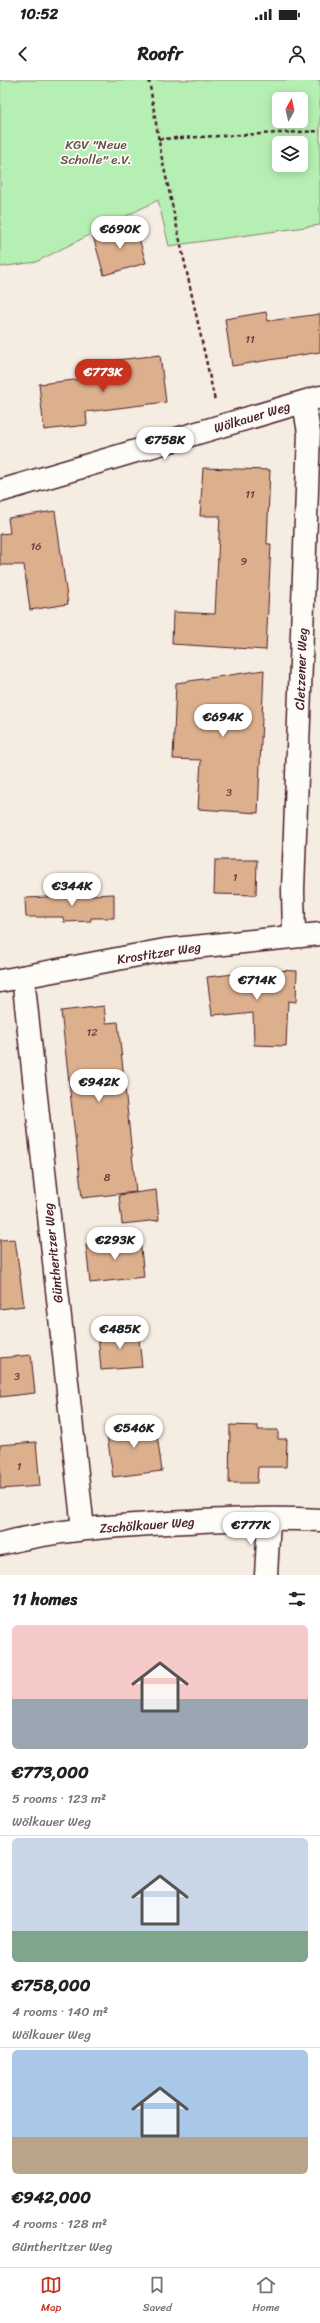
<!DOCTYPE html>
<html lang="en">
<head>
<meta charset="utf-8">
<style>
  :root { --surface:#fff; --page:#f6f6f6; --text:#202124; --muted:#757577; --line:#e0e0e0; --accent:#c8321e }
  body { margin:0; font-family:Sriracha,sans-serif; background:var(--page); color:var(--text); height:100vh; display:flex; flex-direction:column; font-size:15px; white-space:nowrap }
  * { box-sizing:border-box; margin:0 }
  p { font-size:13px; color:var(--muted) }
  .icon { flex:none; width:22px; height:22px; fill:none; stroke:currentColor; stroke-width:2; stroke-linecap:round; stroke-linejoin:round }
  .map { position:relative; height:1495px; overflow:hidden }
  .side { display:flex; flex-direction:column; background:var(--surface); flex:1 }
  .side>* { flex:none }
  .needle { width:26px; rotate:8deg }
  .controls { position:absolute; left:272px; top:12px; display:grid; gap:8px }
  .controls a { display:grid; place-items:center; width:36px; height:36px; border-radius:6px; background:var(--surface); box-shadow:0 2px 10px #0003; font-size:20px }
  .price { position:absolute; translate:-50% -34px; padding:0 9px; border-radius:14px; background:#fff; color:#222; font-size:13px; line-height:26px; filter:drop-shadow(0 1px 2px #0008) }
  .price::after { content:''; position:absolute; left:50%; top:24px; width:12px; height:9px; margin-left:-6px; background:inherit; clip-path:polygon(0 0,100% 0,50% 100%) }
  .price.on { background:var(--accent); color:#fff }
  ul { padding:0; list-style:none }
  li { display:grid; align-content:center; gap:8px; height:212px; padding:0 12px }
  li+li { border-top:1px solid var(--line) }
  li span { display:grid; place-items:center; height:124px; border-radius:6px; color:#555 }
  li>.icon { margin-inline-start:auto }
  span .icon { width:72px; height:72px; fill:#fffc; stroke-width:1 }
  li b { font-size:17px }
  h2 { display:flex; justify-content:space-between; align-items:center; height:48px; padding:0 12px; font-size:17px }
  .status { display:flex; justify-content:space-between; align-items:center; height:28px; padding:0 20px; background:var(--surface); direction:ltr }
  .status svg { height:11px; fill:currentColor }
  header { display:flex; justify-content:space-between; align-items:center; height:52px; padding:0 12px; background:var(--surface); font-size:18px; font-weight:700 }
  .menu { display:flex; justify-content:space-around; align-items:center; height:56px; border-top:1px solid var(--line); background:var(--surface); font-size:11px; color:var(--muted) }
  .menu a { display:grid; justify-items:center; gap:2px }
  .menu .on { color:var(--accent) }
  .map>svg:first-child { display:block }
</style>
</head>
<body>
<div class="status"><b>10:52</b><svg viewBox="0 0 49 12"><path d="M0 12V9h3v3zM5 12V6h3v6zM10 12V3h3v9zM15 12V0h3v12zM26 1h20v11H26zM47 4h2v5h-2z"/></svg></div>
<header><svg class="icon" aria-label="back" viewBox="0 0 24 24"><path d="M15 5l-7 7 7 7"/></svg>Roofr<svg class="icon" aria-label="person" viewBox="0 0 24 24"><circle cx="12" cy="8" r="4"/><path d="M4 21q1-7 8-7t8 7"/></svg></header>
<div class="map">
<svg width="320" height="1495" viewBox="0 0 320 1495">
  <rect width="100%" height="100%" fill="#f6ede2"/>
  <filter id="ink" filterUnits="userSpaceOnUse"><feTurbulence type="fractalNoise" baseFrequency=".025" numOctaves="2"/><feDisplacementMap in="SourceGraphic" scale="8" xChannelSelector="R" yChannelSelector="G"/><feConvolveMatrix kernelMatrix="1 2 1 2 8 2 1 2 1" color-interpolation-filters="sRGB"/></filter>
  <g filter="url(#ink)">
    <path fill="#b6efb3" stroke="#80876f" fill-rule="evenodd" d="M0 0H320V145L169 166 158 120 36 182 0 187ZM279 19H301V41H279ZM279 63H301V85H279Z"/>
    <g fill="#dcaf8d" stroke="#4a1f2b">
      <path d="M135 144 146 183 104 195 93 156Z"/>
      <path d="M266 232 268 241 320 234V272L232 286 225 239Z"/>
      <path d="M160 275 166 322 86 332 87 345 44 350 39 304 119 295 117 280Z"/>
      <path d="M203 388 270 390 267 464H271L266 570 172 564 173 532 215 534 220 436H200Z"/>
      <path d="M55 431 68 524 30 530 24 485H0V454L10 453 8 438Z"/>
      <path d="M264 590 258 733 198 729 201 680 173 679 176 603Z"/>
      <path d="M215 780H257L256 815 214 814Z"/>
      <path d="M114 814V838H91V841L64 842 63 837H26L25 818Z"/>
      <path d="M271 890 297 891 296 922 288 921 286 966 254 965 253 933 225 936V934L212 935 207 897Z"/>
      <path d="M104 926 106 943 118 942 136 1112 82 1118 61 931Z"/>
      <path d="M156 1110 159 1140 122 1144 119 1115Z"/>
      <path d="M15 1159 24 1226 0 1229V1160Z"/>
      <path d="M140 1159 144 1197 90 1203 86 1165Z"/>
      <path d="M138 1250 142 1287 101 1290 98 1254Z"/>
      <path d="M31 1275 35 1313 0 1317V1278Z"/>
      <path d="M155 1341 162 1391 113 1397 106 1347Z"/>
      <path d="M230 1345 258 1346V1350H278V1359H287L286 1387H258L257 1403H229Z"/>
      <path d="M36 1362 40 1406 0 1409V1365Z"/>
    </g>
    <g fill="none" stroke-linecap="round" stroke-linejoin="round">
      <g stroke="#4a1f2b" stroke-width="25">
        <g id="street">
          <path d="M0 411 320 317"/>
          <path d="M294 856 293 810 309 353 304 322"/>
          <path d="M23 897 83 1449"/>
          <path d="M0 901 165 870 320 854"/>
          <path d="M0 1464C55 1450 112 1446 168 1443 219 1440 270 1437 320 1440"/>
          <path d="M266 1495 269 1440"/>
        </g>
      </g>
      <g stroke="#4a1f2b" stroke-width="2.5" stroke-dasharray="4 3" stroke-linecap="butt">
        <path d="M149 0 161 74 215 321"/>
        <path d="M159 59 320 51"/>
      </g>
      <use href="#street" stroke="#fdfcf7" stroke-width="22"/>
    </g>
  </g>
  <g text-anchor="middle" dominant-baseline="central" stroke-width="3.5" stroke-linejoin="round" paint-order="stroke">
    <g font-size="11" fill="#6e4344">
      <text x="250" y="259">11</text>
      <text x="250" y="414">11</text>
      <text x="36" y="466">16</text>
      <text x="244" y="481">9</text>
      <text x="229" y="712">3</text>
      <text x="235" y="797">1</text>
      <text x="92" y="952">12</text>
      <text x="107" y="1097">8</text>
      <text x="17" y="1296">3</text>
      <text x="19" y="1386">1</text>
    </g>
    <g font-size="13" fill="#65534d" stroke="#fdfcf7">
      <text x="96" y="64">KGV "Neue<tspan x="96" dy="15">Scholle" e.V.</tspan></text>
    </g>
    <g font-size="13" fill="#4a1f2b" stroke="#fdfcf7">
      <text transform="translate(252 337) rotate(-17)">Wölkauer Weg</text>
      <text transform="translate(301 589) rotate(-88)">Cletzener Weg</text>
      <text transform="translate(159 873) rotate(-9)">Krostitzer Weg</text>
      <text transform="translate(53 1173) rotate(-96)">Güntheritzer Weg</text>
      <text transform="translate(147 1445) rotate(-4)">Zschölkauer Weg</text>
    </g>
  </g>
</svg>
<div class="controls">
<a><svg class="needle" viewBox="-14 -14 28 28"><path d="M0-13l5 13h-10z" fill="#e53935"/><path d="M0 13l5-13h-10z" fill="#757577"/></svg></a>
<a><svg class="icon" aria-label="layers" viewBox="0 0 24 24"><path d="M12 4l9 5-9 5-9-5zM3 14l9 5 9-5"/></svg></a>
</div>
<b class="price" style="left:120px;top:170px">€690K</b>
<b class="price on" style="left:103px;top:313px">€773K</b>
<b class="price" style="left:165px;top:381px">€758K</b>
<b class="price" style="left:223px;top:658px">€694K</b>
<b class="price" style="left:72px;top:827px">€344K</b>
<b class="price" style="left:257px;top:921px">€714K</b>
<b class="price" style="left:99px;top:1023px">€942K</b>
<b class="price" style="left:115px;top:1181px">€293K</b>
<b class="price" style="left:120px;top:1270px">€485K</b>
<b class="price" style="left:134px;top:1369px">€546K</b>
<b class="price" style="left:251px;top:1466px">€777K</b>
</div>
<section class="side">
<h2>11 homes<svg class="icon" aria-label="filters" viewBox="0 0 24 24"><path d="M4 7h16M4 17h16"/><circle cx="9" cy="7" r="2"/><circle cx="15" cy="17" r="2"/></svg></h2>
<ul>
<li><span style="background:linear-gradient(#f6c9c9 60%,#9aa5b1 0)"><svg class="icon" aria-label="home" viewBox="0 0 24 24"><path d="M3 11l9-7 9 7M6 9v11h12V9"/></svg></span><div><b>€773,000</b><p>5 rooms · 123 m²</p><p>Wölkauer Weg</p></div></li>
<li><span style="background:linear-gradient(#c9d6e8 75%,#7fa58c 0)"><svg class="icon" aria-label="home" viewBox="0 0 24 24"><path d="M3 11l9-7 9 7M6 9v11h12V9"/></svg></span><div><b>€758,000</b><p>4 rooms · 140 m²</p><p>Wölkauer Weg</p></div></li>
<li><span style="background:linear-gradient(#a9c7e8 70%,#b9a48a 0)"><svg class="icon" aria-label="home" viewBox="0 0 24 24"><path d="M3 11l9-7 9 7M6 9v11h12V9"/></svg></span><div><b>€942,000</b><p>4 rooms · 128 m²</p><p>Güntheritzer Weg</p></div></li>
</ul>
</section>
<nav class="menu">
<a class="on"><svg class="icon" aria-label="map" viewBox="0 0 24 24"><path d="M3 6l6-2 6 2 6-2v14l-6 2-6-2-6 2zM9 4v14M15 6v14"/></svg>Map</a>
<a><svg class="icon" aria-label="saved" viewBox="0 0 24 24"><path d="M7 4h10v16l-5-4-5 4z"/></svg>Saved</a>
<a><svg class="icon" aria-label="home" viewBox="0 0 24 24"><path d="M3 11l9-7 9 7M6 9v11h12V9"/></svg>Home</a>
</nav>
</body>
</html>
